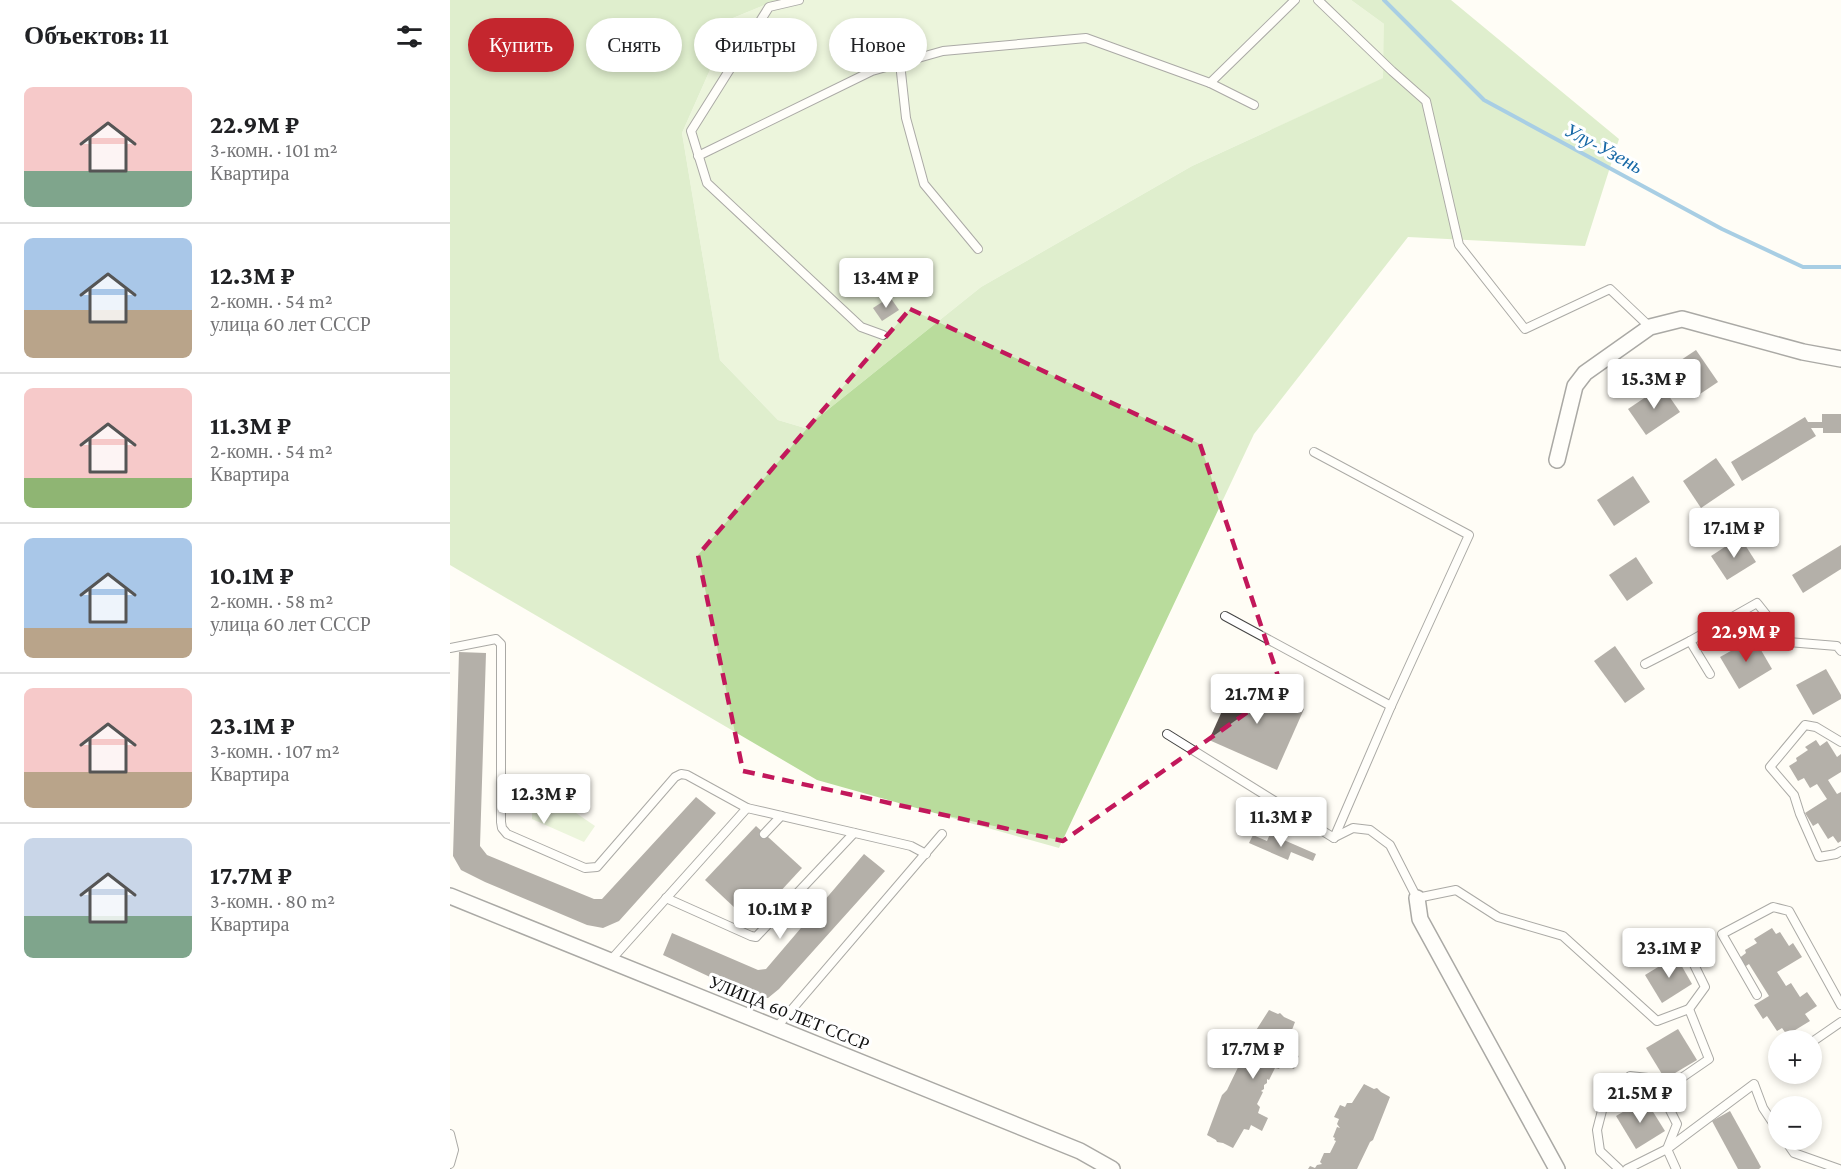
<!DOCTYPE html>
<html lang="ru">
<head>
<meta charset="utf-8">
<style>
  :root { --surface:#fff; --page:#f2f2f2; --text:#202124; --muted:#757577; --line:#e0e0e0; --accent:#c4262e }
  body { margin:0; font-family:"Crimson Pro",serif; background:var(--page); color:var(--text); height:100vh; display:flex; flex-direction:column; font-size:22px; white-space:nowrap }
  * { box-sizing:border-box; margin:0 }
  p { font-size:20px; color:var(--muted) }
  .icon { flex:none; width:33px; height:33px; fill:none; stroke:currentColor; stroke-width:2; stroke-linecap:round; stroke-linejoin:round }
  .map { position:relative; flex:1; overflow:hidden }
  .side { display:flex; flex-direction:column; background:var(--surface); width:450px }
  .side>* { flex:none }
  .top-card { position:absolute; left:18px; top:18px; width:570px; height:54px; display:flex; gap:12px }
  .buttons { position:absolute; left:1318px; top:1030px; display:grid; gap:12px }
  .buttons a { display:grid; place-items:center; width:54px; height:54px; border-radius:50%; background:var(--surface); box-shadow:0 3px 9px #0003; font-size:30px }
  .price { position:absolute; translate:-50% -51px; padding:0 14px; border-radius:6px; background:#fff; color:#222; font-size:20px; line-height:39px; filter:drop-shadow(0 2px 3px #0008) }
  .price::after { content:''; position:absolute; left:50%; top:36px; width:18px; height:14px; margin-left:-9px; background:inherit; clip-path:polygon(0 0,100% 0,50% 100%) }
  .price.current { background:var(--accent); color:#fff }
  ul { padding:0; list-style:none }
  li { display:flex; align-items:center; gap:18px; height:150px; padding:0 24px }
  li+li { border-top:2px solid var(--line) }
  li span { display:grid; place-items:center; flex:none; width:168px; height:120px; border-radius:9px; color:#555 }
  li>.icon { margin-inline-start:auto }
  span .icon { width:72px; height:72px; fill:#fffc; stroke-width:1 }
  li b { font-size:26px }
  h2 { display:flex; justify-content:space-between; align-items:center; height:72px; padding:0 24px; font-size:26px }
  .tag { padding:0 21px; border-radius:27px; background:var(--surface); box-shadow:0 3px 9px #0003; font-size:21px; line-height:54px }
  .tag.current { background:var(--accent); color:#fff }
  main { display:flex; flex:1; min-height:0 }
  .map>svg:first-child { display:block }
</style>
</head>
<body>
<main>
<section class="side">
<h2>Объектов: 11<svg class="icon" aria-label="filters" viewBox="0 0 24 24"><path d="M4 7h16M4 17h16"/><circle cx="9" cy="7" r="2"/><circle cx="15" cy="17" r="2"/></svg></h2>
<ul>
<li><span style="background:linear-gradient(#f6c9c9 70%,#7fa58c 0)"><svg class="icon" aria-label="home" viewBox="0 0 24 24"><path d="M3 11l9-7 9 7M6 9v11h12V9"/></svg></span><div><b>22.9M ₽</b><p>3-комн. · 101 m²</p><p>Квартира</p></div></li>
<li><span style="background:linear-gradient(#a9c7e8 60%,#b9a48a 0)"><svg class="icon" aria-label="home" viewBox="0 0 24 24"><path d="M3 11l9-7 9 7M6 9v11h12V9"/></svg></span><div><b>12.3M ₽</b><p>2-комн. · 54 m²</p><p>улица 60 лет СССР</p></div></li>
<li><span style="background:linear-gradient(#f6c9c9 75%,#8fb573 0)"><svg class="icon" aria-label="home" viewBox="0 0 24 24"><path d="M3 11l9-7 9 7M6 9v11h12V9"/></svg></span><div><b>11.3M ₽</b><p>2-комн. · 54 m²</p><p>Квартира</p></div></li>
<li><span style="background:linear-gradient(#a9c7e8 75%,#b9a48a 0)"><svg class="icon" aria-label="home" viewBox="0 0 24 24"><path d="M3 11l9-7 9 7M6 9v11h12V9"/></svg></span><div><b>10.1M ₽</b><p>2-комн. · 58 m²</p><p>улица 60 лет СССР</p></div></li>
<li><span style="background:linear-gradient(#f6c9c9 70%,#b9a48a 0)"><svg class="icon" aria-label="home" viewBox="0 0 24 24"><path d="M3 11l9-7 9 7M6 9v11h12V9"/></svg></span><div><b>23.1M ₽</b><p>3-комн. · 107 m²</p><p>Квартира</p></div></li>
<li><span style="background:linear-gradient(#c9d6e8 65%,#7fa58c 0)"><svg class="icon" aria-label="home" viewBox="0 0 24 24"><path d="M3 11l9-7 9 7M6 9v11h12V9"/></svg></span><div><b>17.7M ₽</b><p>3-комн. · 80 m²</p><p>Квартира</p></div></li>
</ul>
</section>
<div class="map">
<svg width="1391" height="1169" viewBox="0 0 1391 1169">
  <rect width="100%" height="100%" fill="#fffdf5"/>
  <g fill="#d5ebbd">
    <path d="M327 0H901L934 24V78L742 166 531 287 355 428 328 420 270 360 232 133 283 18Z"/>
    <path d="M88 787 145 826 134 842 82 819V794Z"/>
  </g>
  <path fill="#b9dc9c" d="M0 0H327L283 18 232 133 270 360 328 420 355 428 531 287 742 166 933 78 934 24 901 0H1001L1169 139 1135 246 958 237 804 434 609 848 367 780 0 565Z"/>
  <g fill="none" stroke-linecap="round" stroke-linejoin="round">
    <path stroke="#3f96cf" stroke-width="4" d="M934 0 1034 100 1272 229 1353 267H1391"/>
  </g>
  <g fill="#5a524d">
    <path d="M440 297 449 310 432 321 423 308Z"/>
    <path d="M1246 350 1268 382 1250 394 1228 362Z"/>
    <path d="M1212 386 1230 412 1196 435 1178 409Z"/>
    <path d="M1372 414H1391V433H1373V428H1361L1366 436 1292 481 1281 462 1355 417 1358 422H1372Z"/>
    <path d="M1266 458 1285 485 1251 508 1233 481Z"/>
    <path d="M1183 476 1200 502 1164 526 1147 500Z"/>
    <path d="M1290 537 1306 562 1277 580 1261 556Z"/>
    <path d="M1391 545V569L1353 593 1342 575Z"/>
    <path d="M1186 557 1203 583 1177 601 1159 575Z"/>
    <path d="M1304 638 1322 669 1289 689 1270 657Z"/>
    <path d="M1165 646 1195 689 1175 703 1144 661Z"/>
    <path d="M9 652 36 653 30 846 37 855 144 899H152L246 797 266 813 169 921 153 928 137 925 35 882 11 870 3 856Z"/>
    <path d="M1376 669 1391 695V699L1363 715 1346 685Z"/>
    <path d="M786 680 854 709 827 770 759 740Z"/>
    <path d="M1366 740 1370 746 1377 741 1387 757 1391 754V772L1378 780 1387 794 1391 792V841L1388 843 1383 836 1378 839 1368 823 1363 826 1355 813 1377 799 1367 784 1360 788 1354 778 1348 781 1339 766 1347 761 1346 758 1358 750 1355 747Z"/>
    <path d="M306 826 352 868 301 923 255 880Z"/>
    <path d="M820 834 866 854 863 861 841 852 838 860 799 843 803 835 817 841Z"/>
    <path d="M414 854 435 871 329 989 318 998H305L213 955 222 933 308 970 316 969Z"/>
    <path d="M1322 928 1326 934 1330 932 1339 946 1343 943 1352 957 1327 972 1336 986 1341 983 1350 997 1357 992 1367 1006 1355 1014 1360 1021 1337 1035 1332 1028 1327 1031 1317 1016 1313 1019 1304 1005 1319 996 1299 964 1293 968 1288 959 1296 953 1295 950 1307 943 1304 939Z"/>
    <path d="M1226 956 1242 984 1212 1003 1195 975Z"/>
    <path d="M819 1010 828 1014 830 1013 834 1017 845 1022 837 1043 840 1046 838 1051 849 1056 847 1060 848 1061 844 1069 832 1064 829 1069 825 1068 819 1080 817 1079V1083L814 1085V1089L811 1091 813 1092 807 1104 810 1107 808 1113 818 1118 812 1131 801 1125 799 1130 794 1129 783 1148 773 1143 767 1142 766 1140 757 1135 772 1095 777 1090 795 1053 796 1046Z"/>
    <path d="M1228 1029 1247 1060 1215 1079 1196 1048Z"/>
    <path d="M914 1084 924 1089 927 1088 931 1092 940 1097 923 1140 920 1142 907 1169H858L860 1166 865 1168 867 1165 872 1164 870 1162 874 1153H880L886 1141 884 1140 885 1138 883 1137 887 1127 890 1128 887 1124 889 1119 884 1117 890 1105 895 1107 897 1103H902Z"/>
    <path d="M1195 1099 1215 1131 1186 1149 1166 1116Z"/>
    <path d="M1280 1111 1311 1167 1309 1169H1288L1262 1121Z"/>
  </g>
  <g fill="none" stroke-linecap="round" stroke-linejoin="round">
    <g stroke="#444" stroke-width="10">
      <g id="service">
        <path d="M349 0 319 7 241 131 257 183 411 327 433 335"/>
        <path d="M868 0 942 71 976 101 1009 245 1075 329 1160 289 1200 327"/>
        <path d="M450 63 456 118 474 184 528 249"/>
        <path d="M760 83 804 105"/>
        <path d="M248 156 422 71 493 51 636 38 760 83 845 0"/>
        <path d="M864 452 1019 535 941 706 884 838"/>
        <path d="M775 616 941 706"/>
        <path d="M1240 641 1307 603 1338 642 1387 646 1391 651"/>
        <path d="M0 648 46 639 51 644V822L52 828 57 834 135 868 147 867 225 777 231 774 237 775 297 808"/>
        <path d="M1195 664 1240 641 1260 674"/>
        <path d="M717 734 884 838"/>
        <path d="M1391 742 1366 727 1355 725 1320 767 1344 795 1350 814 1369 857 1386 854 1391 851"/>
        <path d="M314 834 331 816"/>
        <path d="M885 837 903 828 920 830 940 845 967 898 1006 890 1048 917 1113 936 1207 1021 1239 1009"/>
        <path d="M216 898 301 936 306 937 404 833"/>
        <path d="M160 961 297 808 461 846 476 854"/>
        <path d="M1307 995 1272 934 1323 907 1339 911 1391 1005"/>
        <path d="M326 1028 492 834"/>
        <path d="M1362 1042 1391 1022"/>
        <path d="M0 1134 4 1150 0 1164"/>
        <path d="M1335 1140 1344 1153 1389 1169"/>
        <path d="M1169 1169 1150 1151 1147 1130 1154 1103 1180 1076 1198 1078 1211 1092"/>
        <path d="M1177 1169 1217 1149 1227 1124 1211 1092 1259 1059 1239 1009 1255 987 1234 944"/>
        <path d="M1226 1169 1217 1149 1304 1084 1313 1108 1329 1132"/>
      </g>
    </g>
    <g stroke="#444" stroke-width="18">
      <g id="minor">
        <path d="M1107 460 1125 386 1135 373 1200 327 1232 319 1353 352 1391 359"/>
        <path d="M0 896 630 1151 662 1169"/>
        <path d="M967 898 970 919 1107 1169"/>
      </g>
    </g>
    <use href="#service" stroke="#fff" stroke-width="8"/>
    <use href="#minor" stroke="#fff" stroke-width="15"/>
  </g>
  <path d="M0 0H1391V1169H0ZM460 309 750 444 832 688 613 841 293 771 248 555Z" fill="#fffdf5" fill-opacity=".55" fill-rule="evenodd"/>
  <path fill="none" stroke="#c2185b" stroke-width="4.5" stroke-dasharray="12 8" stroke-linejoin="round" d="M460 309 750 444 832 688 613 841 293 771 248 555Z"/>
  <g text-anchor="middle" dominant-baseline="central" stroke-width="6" stroke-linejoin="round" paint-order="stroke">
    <g font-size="18" fill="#111" stroke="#fff">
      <text transform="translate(339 1013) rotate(22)">УЛИЦА 60 ЛЕТ СССР</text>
    </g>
    <g font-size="20" font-style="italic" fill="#1768a6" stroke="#fff">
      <text transform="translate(1154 148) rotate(28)">Улу-Узень</text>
    </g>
  </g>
</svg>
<div class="buttons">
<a>+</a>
<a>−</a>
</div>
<b class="price" style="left:436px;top:309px">13.4M ₽</b>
<b class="price" style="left:1204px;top:410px">15.3M ₽</b>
<b class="price" style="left:1284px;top:559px">17.1M ₽</b>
<b class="price current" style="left:1296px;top:663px">22.9M ₽</b>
<b class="price" style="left:807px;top:725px">21.7M ₽</b>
<b class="price" style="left:94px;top:825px">12.3M ₽</b>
<b class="price" style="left:831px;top:848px">11.3M ₽</b>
<b class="price" style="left:330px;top:940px">10.1M ₽</b>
<b class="price" style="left:1219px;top:979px">23.1M ₽</b>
<b class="price" style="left:803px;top:1080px">17.7M ₽</b>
<b class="price" style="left:1190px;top:1124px">21.5M ₽</b>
<div class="top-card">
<a class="tag current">Купить</a>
<a class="tag">Снять</a>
<a class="tag">Фильтры</a>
<a class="tag">Новое</a>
</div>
</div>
</main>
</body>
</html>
